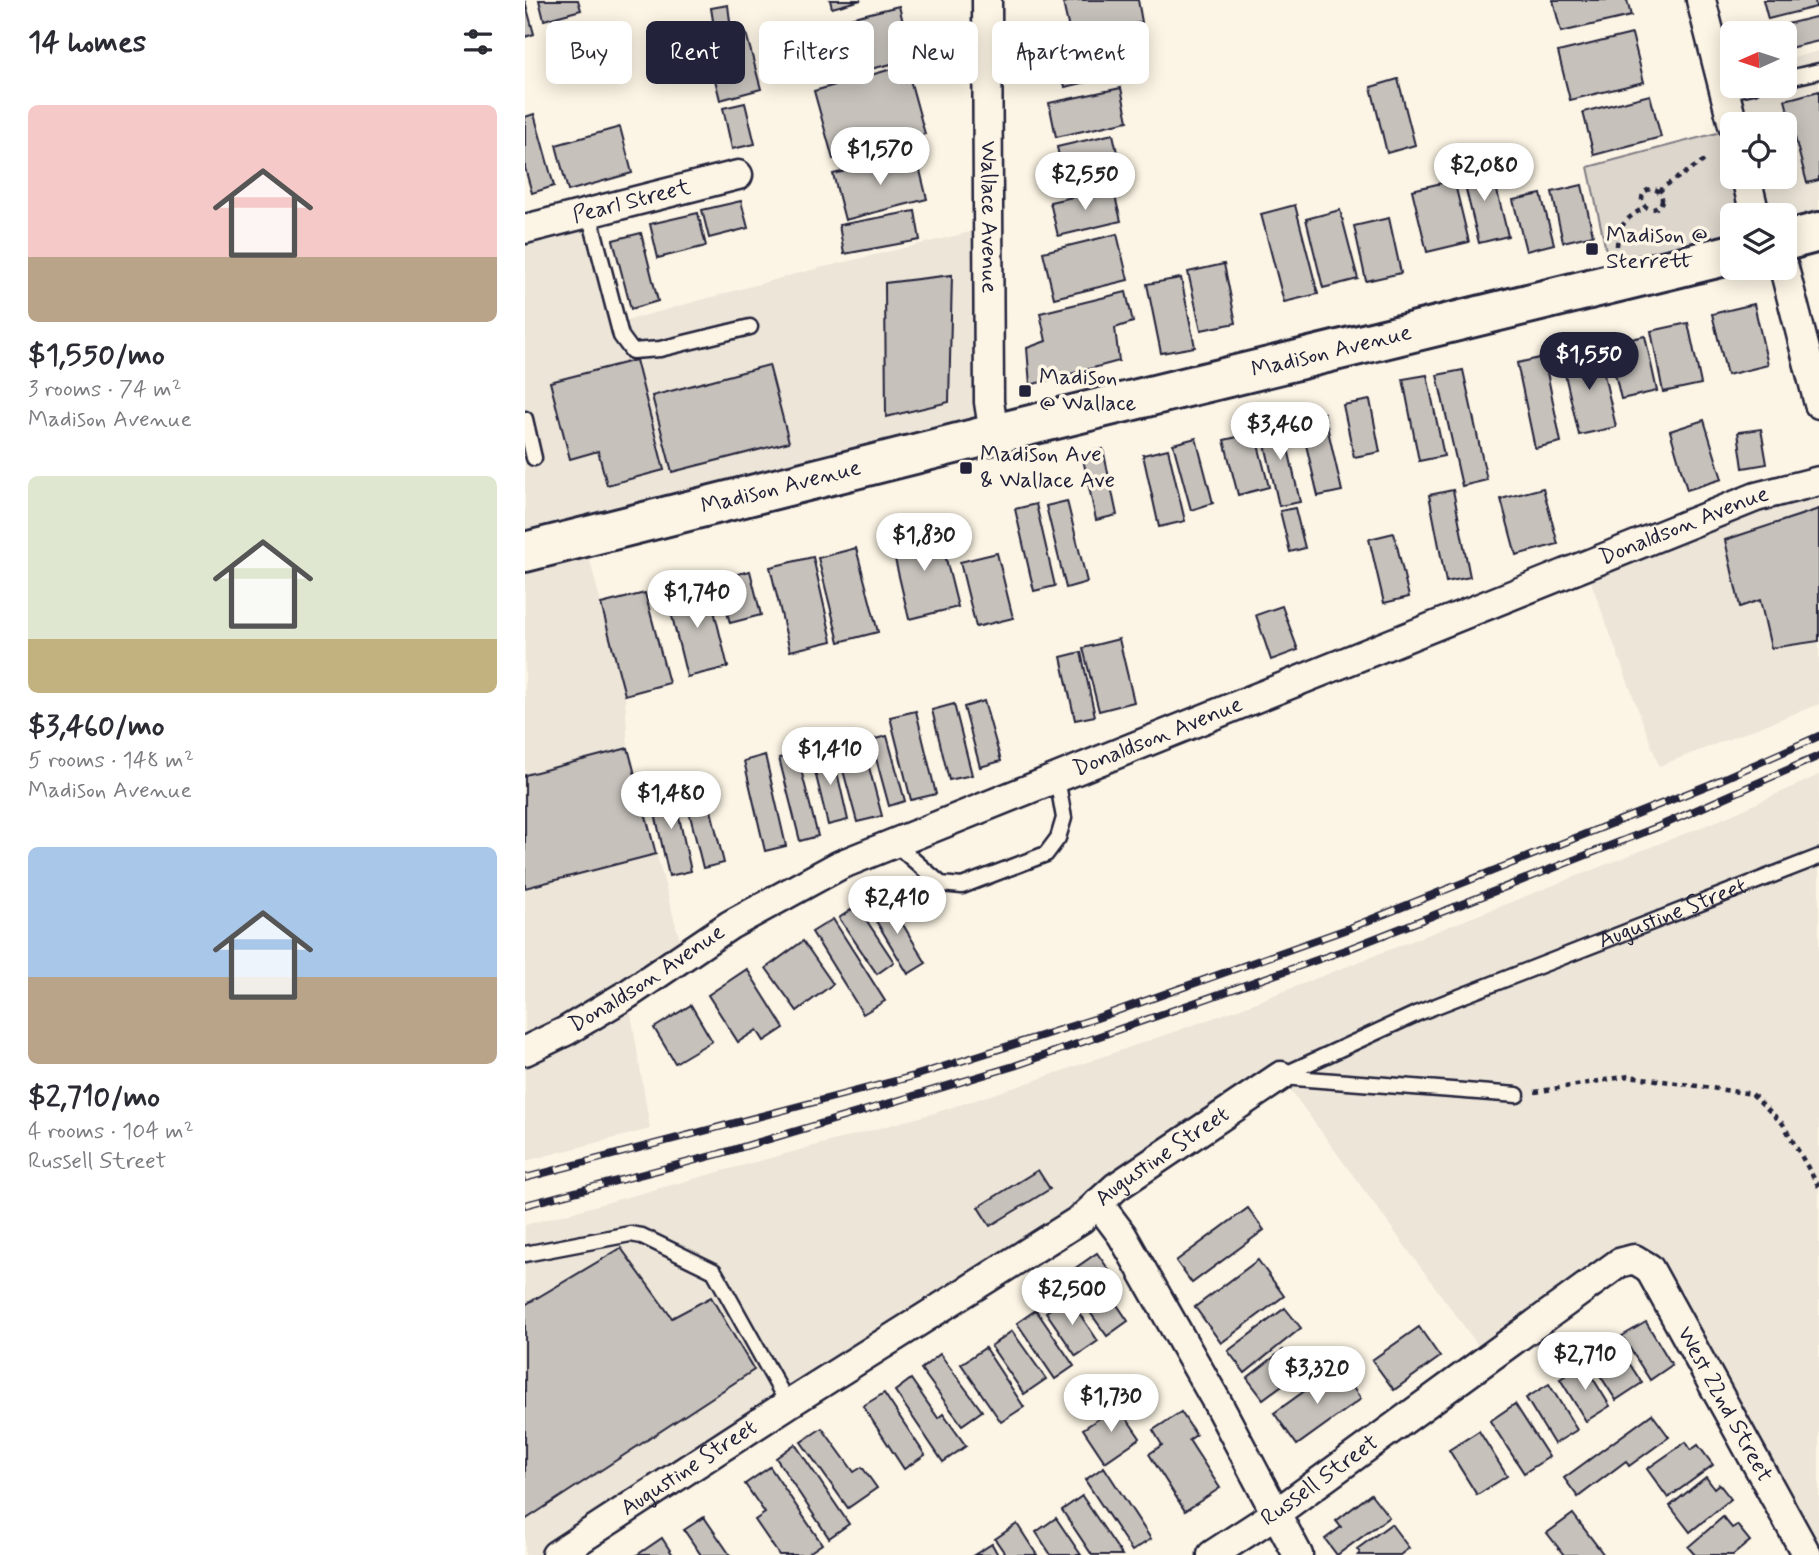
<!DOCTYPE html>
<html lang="en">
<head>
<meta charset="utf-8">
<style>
  :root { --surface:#fff; --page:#f7f7f7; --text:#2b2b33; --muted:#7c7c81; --accent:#22223b }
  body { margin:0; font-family:Mynerve,sans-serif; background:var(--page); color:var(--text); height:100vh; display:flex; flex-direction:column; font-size:26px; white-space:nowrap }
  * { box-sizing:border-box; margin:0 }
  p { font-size:23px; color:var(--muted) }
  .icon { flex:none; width:38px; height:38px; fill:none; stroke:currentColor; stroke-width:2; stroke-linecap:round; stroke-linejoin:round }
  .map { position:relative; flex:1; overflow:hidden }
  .sheet { display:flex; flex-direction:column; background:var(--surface); width:525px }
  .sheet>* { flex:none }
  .top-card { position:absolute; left:21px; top:21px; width:665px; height:63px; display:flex; gap:14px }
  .needle { width:46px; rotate:267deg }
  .tools { position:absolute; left:1195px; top:21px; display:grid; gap:14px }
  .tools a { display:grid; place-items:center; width:77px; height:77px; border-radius:10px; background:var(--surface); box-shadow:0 4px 18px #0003; font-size:35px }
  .price { position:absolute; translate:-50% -60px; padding:0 16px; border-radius:24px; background:#fff; color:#222; font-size:23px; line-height:46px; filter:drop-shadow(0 2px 4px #0008) }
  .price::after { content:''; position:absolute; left:50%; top:42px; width:21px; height:16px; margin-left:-10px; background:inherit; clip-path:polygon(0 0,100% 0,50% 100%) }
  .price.current { background:var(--accent); color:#fff }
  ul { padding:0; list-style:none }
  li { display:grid; align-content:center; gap:14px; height:371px; padding:0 28px }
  li span { display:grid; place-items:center; height:217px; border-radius:10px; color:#555 }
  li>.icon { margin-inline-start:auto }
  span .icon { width:126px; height:126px; fill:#fffc; stroke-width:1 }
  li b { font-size:30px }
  h2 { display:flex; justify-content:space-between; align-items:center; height:84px; padding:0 28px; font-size:30px }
  .tag { padding:0 24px; border-radius:10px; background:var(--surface); box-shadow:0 4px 18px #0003; font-size:24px; line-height:63px }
  .tag.current { background:var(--accent); color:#fff }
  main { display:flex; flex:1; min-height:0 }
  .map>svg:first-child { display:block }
</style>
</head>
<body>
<main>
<section class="sheet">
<h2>14 homes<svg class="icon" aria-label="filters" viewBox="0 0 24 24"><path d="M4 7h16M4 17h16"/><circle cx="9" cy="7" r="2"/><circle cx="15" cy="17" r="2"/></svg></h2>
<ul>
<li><span style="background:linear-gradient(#f6c9c9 70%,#b9a48a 0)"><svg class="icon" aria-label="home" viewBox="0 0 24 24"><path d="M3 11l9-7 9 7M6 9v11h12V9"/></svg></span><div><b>$1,550/mo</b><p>3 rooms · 74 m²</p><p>Madison Avenue</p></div></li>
<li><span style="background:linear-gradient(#dfe7d0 75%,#c2b280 0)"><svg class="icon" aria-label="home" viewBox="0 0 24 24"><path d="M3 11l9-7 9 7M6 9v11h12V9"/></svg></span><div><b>$3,460/mo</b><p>5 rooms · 148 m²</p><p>Madison Avenue</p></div></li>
<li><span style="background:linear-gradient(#a9c7e8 60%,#b9a48a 0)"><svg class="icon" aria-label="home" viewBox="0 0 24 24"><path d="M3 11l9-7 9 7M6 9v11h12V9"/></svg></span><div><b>$2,710/mo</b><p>4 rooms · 104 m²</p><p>Russell Street</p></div></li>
</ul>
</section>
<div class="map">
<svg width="1294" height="1555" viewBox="0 0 1294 1555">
  <rect width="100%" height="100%" fill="#fcf5e5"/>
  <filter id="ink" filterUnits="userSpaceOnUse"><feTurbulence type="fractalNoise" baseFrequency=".0143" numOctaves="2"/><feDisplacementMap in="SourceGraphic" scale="14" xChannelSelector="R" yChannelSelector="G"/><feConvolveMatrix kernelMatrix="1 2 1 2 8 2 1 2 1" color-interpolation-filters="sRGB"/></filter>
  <g filter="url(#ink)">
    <g fill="#ece5d8">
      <path d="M1294 51V232L1260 241V215H1230L1221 177H1260V124L1208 125V86H1260V60Z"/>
      <path d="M73 210 100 321 274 273 463 228 469 434 59 538 100 695 103 748 159 956 103 995 125 1129 0 1161V229Z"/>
      <path d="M1294 481V704L1134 766 1060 566Z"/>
      <path d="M1294 775V1555L1109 1259 963 1359 756 1077 31 1555H0V1225L406 1114 497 1085 711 1010 1197 819Z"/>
    </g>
    <path fill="#dcd6cc" stroke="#7f7c84" stroke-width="2" d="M1207 129 1208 177 1230 215H1208L1207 254 1088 283 1063 167Z"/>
    <g fill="#c6c1bb" stroke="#22223b" stroke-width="2">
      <path d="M14 0H53L56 10 19 20Z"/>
      <path d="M305 0H336L307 8Z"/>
      <path d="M550 0H613L617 22 546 38 538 3Z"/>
      <path d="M1028 0H1102L1106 16 1036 32Z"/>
      <path d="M1238 0H1290L1291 7 1243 19Z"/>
      <path d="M0 1 9 34 0 37Z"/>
      <path d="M203 5 206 30 190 33 186 8Z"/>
      <path d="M374 6 387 59 325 74 312 21Z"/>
      <path d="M1294 16V41L1260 49V33H1243L1242 29Z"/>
      <path d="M68 30 75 55 55 61 47 36Z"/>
      <path d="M221 33 236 89 195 100 181 43Z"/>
      <path d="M606 34 614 70 540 87 532 52Z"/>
      <path d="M1107 34 1119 82 1045 100 1033 52Z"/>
      <path d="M381 65 400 134 308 159 289 91Z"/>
      <path d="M873 79 890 145 862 153 846 87Z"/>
      <path d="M596 88 603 121 531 137 524 103Z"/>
      <path d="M1294 91V180L1282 183 1260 100Z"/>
      <path d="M1125 95 1136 137 1069 155 1058 112Z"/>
      <path d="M220 103 230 144 207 149 198 108Z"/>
      <path d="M9 114 29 186 7 193 0 168V117Z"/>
      <path d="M95 127 107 173 43 191 31 145Z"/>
      <path d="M588 134 597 175 541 188 532 147Z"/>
      <path d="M391 154 402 199 320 220 308 174Z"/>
      <path d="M965 162 983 236 954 243 936 169Z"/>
      <path d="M929 180 944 242 902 252 887 190Z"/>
      <path d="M1057 185 1068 235 1038 242 1027 192Z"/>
      <path d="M588 188 596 221 533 236 525 202Z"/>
      <path d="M1016 194 1029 244 1001 251 988 200Z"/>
      <path d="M216 201 223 228 184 238 177 210Z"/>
      <path d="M770 205 793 294 759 302 736 214Z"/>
      <path d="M815 210 833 279 798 288 781 219Z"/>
      <path d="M390 211 395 240 319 254 314 225Z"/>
      <path d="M173 213 181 246 133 258 125 224Z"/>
      <path d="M864 218 876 273 841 281 829 226Z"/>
      <path d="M116 233 133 301 106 309 88 240Z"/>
      <path d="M592 234 603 280 529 298 518 252Z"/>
      <path d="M699 264 711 323 676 330 663 272Z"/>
      <path d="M427 275 424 402 361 417 360 283Z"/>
      <path d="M656 278 670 347 636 353 622 284Z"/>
      <path d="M601 292 608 322 590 328 594 361 505 385 502 348 521 341 515 313Z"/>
      <path d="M1229 304 1243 365 1202 375 1187 314Z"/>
      <path d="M1163 323 1176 384 1138 392 1126 331Z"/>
      <path d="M1120 336 1132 391 1096 399 1083 344Z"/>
      <path d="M1073 348 1091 427 1054 435 1036 357Z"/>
      <path d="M1019 357 1036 442 1010 448 992 363Z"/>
      <path d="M111 360 139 470 82 485 73 451 45 459 25 382Z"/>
      <path d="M244 365 264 442 147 472 127 396Z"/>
      <path d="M938 370 962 480 937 486 912 375Z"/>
      <path d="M902 375 919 456 894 461 878 379Z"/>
      <path d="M845 400 855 452 829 457 818 405Z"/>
      <path d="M799 413 817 491 793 496 775 419Z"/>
      <path d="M756 417 775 502 754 506 735 422Z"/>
      <path d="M1179 420 1197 479 1162 490 1145 431Z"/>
      <path d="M1236 429 1242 464 1218 468 1213 432Z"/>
      <path d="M730 433 744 487 713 495 699 440Z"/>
      <path d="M671 438 688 503 666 510 648 444Z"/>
      <path d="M578 449 592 515 571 520 557 454Z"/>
      <path d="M643 449 660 521 634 527 618 455Z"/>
      <path d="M1018 488 1033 544 991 555 976 499Z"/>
      <path d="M928 490 945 577 921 582 904 495Z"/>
      <path d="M542 501 562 582 541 588 521 506Z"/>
      <path d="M511 504 530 586 509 591 490 509Z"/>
      <path d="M770 508 780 548 765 552 755 511Z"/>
      <path d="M1294 509V641L1246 648 1235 600 1215 607 1200 540Z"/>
      <path d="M413 527 433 607 384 619 365 538Z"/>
      <path d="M869 533 884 597 859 603 844 539Z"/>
      <path d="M331 548 353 632 314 642 293 558Z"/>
      <path d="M472 553 488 618 451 627 435 562Z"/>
      <path d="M288 557 307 641 265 651 245 567Z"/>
      <path d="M225 571 236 615 205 623 193 579Z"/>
      <path d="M182 582 203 667 162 677 141 592Z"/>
      <path d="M120 593 144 683 100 695 76 604Z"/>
      <path d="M757 606 773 650 746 660 731 615Z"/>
      <path d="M594 639 609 702 574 711 558 648Z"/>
      <path d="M556 652 570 716 550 720 536 657Z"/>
      <path d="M459 701 476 761 455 767 439 707Z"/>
      <path d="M429 704 447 775 424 780 407 710Z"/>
      <path d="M391 711 411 794 386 800 365 717Z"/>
      <path d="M362 736 380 801 364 806 346 740Z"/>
      <path d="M337 741 357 816 332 822 312 748Z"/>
      <path d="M103 748 131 854 0 888V775Z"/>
      <path d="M307 750 323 820 303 825 286 755Z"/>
      <path d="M272 754 293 836 275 841 254 758Z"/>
      <path d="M240 755 261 846 240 851 219 761Z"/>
      <path d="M178 778 199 863 178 868 157 783Z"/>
      <path d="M147 786 166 871 144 876 125 791Z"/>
      <path d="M362 898 401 963 383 974 344 909Z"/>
      <path d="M332 906 369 962 352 974 314 918Z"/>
      <path d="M308 919 360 1001 338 1014 287 932Z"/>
      <path d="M278 941 308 984 272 1011 241 968Z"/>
      <path d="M222 969 259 1028 239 1041 232 1030 213 1042 183 995Z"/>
      <path d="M166 1005 187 1041 150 1063 129 1028Z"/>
      <path d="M513 1170 525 1189 465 1226 453 1207Z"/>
      <path d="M723 1208 739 1230 667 1283 651 1261Z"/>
      <path d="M96 1248 147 1318 186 1297 229 1370 0 1520V1305Z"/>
      <path d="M572 1253 591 1280 580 1287 603 1321 582 1336 539 1276Z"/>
      <path d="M733 1260 759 1296 696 1343 670 1307Z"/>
      <path d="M543 1297 573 1341 551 1356 521 1312Z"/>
      <path d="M760 1308 776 1328 720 1373 703 1351Z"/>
      <path d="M511 1310 549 1366 530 1379 492 1323Z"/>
      <path d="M1121 1322 1147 1365 1125 1380 1097 1336Z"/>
      <path d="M894 1327 915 1357 869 1390 847 1360Z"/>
      <path d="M487 1331 521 1379 499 1394 466 1346Z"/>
      <path d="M1089 1340 1117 1383 1091 1400 1063 1357Z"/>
      <path d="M460 1348 499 1407 476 1422 436 1364Z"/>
      <path d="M758 1350 775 1372 738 1399 722 1378Z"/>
      <path d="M415 1354 457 1411 437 1425 396 1369Z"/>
      <path d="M1059 1364 1085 1406 1061 1421 1035 1379Z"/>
      <path d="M813 1367 836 1399 772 1445 749 1413Z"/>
      <path d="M386 1379 413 1418 418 1414 441 1446 418 1462 370 1391Z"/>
      <path d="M1024 1384 1052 1430 1029 1444 1001 1398Z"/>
      <path d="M359 1393 400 1455 379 1469 338 1406Z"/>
      <path d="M990 1404 1024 1457 999 1473 965 1421Z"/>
      <path d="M593 1406 615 1438 580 1462 558 1429Z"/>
      <path d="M656 1412 671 1435 664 1440 695 1488 660 1511 624 1454 637 1445 628 1430Z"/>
      <path d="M1127 1414 1144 1437 1104 1466 1101 1461 1053 1497 1039 1478Z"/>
      <path d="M297 1428 329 1472 337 1467 352 1488 323 1508 276 1442Z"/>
      <path d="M954 1431 982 1476 952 1495 924 1450Z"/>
      <path d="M1161 1442 1166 1450 1173 1445 1188 1465 1143 1498 1122 1469Z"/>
      <path d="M270 1444 324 1524 304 1538 251 1458Z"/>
      <path d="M245 1467 297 1544 281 1555H254L230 1520 240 1513 220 1484Z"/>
      <path d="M579 1467 626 1539 607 1551 560 1480Z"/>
      <path d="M1181 1477 1189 1488 1194 1484 1206 1499 1165 1532 1145 1506Z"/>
      <path d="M846 1494 864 1517 812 1555 800 1539 816 1527 811 1521Z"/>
      <path d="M557 1496 597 1555H567L537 1510Z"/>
      <path d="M1048 1514 1079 1555H1039L1022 1533Z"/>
      <path d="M179 1517 205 1555H176L159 1530Z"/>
      <path d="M1198 1517 1207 1528 1212 1525 1225 1541 1208 1555H1170L1163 1547Z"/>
      <path d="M531 1518 556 1555H526L511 1532Z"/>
      <path d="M492 1524 512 1555H481L470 1539Z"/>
      <path d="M866 1524 884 1548 875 1555H833L835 1553 832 1549Z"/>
      <path d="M137 1538 148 1555H112Z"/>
      <path d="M467 1544 473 1555H449Z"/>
    </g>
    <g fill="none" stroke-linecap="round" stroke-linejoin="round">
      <g stroke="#22223b" stroke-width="19">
        <g id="lane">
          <path d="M1260 79 1294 71"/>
          <path d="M1199 92 1228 86"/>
          <path d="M64 213 96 336 107 351 135 349 225 327"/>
          <path d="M0 419 9 458"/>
          <path d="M369 843 416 884 437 886 521 854 533 838 539 818 532 778"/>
          <path id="s1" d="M756 1076 893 1013 1294 857"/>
          <path d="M757 1077 992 1095"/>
          <path d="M0 1254 105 1234 117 1236 189 1271 263 1404"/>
        </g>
      </g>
      <g stroke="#22223b" stroke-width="33">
        <g id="street">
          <path id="s2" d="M462 0 464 402 469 434"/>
          <path d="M1176 0 1208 125"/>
          <path d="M1221 177 1230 215"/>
          <path id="s3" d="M0 229 213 175"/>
          <path d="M1259 268 1294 404"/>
          <path id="s4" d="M0 1051 41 1031 103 994 205 925 315 865 1231 497 1294 481"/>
          <path d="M573 1203 597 1235 692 1402 773 1555"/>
          <path id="s5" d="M31 1555 263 1404 556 1219 591 1187 756 1076"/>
          <path id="s6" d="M687 1555 750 1514 1094 1263 1109 1259 1124 1268 1282 1555"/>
        </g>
      </g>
      <g stroke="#22223b" stroke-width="44">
        <g id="primary">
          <path d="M1260 241 1294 232"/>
          <path id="s7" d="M0 552 469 434 1208 254"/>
        </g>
      </g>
      <g stroke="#22223b" stroke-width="4.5" stroke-dasharray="5 5" stroke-linecap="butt">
        <circle cx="1127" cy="199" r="10"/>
        <path d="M1134 192 1140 186 1180 160"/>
        <path d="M1092 246C1093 225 1102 217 1121 207"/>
        <path d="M1010 1092 1104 1076 1227 1094 1258 1124 1294 1187"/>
      </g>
      <use href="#lane" stroke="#fcf5e5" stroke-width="14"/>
      <use href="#street" stroke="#fcf5e5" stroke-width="28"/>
      <use href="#primary" stroke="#fcf5e5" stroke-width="38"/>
      <g stroke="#22223b" stroke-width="8">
        <g id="rail">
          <path d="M0 1178 389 1076 572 1018 822 929 1186 784 1294 736"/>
          <path d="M0 1205 194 1154 489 1066 823 949 1135 826 1294 756"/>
        </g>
      </g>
      <use href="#rail" stroke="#fcf5e5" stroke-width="5" stroke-dasharray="16" stroke-linecap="butt"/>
    </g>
  </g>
  <g fill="#22223b" stroke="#fcf5e5" stroke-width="2.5">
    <rect x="1060" y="242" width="14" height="14" rx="3.5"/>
    <rect x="493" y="384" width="14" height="14" rx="3.5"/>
    <rect x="434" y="461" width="14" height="14" rx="3.5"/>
  </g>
  <g text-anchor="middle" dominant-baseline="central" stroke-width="7" stroke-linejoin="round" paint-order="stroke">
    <g font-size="23" fill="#22223b" stroke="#fcf5e5">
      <text stroke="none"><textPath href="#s3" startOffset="110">Pearl Street</textPath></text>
      <text stroke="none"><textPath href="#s2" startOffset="217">Wallace Avenue</textPath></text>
      <text stroke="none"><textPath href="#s7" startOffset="831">Madison Avenue</textPath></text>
      <text stroke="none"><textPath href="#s7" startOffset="264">Madison Avenue</textPath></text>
      <text stroke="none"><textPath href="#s4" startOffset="1276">Donaldson Avenue</textPath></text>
      <text stroke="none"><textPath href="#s4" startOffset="709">Donaldson Avenue</textPath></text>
      <text stroke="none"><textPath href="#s1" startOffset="424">Augustine Street</textPath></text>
      <text stroke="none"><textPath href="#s4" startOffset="142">Donaldson Avenue</textPath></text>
      <text stroke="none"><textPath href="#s5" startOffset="726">Augustine Street</textPath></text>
      <text stroke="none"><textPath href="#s6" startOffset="690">West 22nd Street</textPath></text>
      <text stroke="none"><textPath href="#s5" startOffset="159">Augustine Street</textPath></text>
      <text stroke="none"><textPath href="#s6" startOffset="131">Russell Street</textPath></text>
    </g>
    <g font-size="23" fill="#22223b" stroke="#fcf5e5" text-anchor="start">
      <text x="1081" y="236">Madison @<tspan x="1081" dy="26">Sterrett</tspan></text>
      <text x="514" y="378">Madison<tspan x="514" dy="26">@ Wallace</tspan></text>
      <text x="455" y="455">Madison Ave<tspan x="455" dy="26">&amp; Wallace Ave</tspan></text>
    </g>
  </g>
</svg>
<div class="tools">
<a><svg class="needle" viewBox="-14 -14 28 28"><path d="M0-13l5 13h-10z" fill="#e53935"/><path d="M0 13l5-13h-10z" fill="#7c7c81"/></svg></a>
<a><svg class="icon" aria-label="locate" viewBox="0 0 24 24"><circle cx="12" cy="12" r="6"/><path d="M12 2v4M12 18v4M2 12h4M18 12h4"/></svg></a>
<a><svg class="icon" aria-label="layers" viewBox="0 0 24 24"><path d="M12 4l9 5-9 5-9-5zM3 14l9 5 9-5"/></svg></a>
</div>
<b class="price" style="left:355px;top:187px">$1,570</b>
<b class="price" style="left:959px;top:203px">$2,080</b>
<b class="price" style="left:560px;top:212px">$2,550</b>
<b class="price current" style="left:1064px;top:392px">$1,550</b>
<b class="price" style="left:755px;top:462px">$3,460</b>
<b class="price" style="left:399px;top:573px">$1,830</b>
<b class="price" style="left:172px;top:630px">$1,740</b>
<b class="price" style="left:305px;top:787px">$1,410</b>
<b class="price" style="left:146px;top:831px">$1,480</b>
<b class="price" style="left:372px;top:936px">$2,410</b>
<b class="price" style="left:547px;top:1327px">$2,500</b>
<b class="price" style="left:1060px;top:1392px">$2,710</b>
<b class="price" style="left:792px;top:1406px">$3,320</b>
<b class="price" style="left:586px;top:1434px">$1,730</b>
<div class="top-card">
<a class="tag">Buy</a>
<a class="tag current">Rent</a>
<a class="tag">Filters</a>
<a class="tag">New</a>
<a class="tag">Apartment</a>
</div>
</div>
</main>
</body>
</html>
